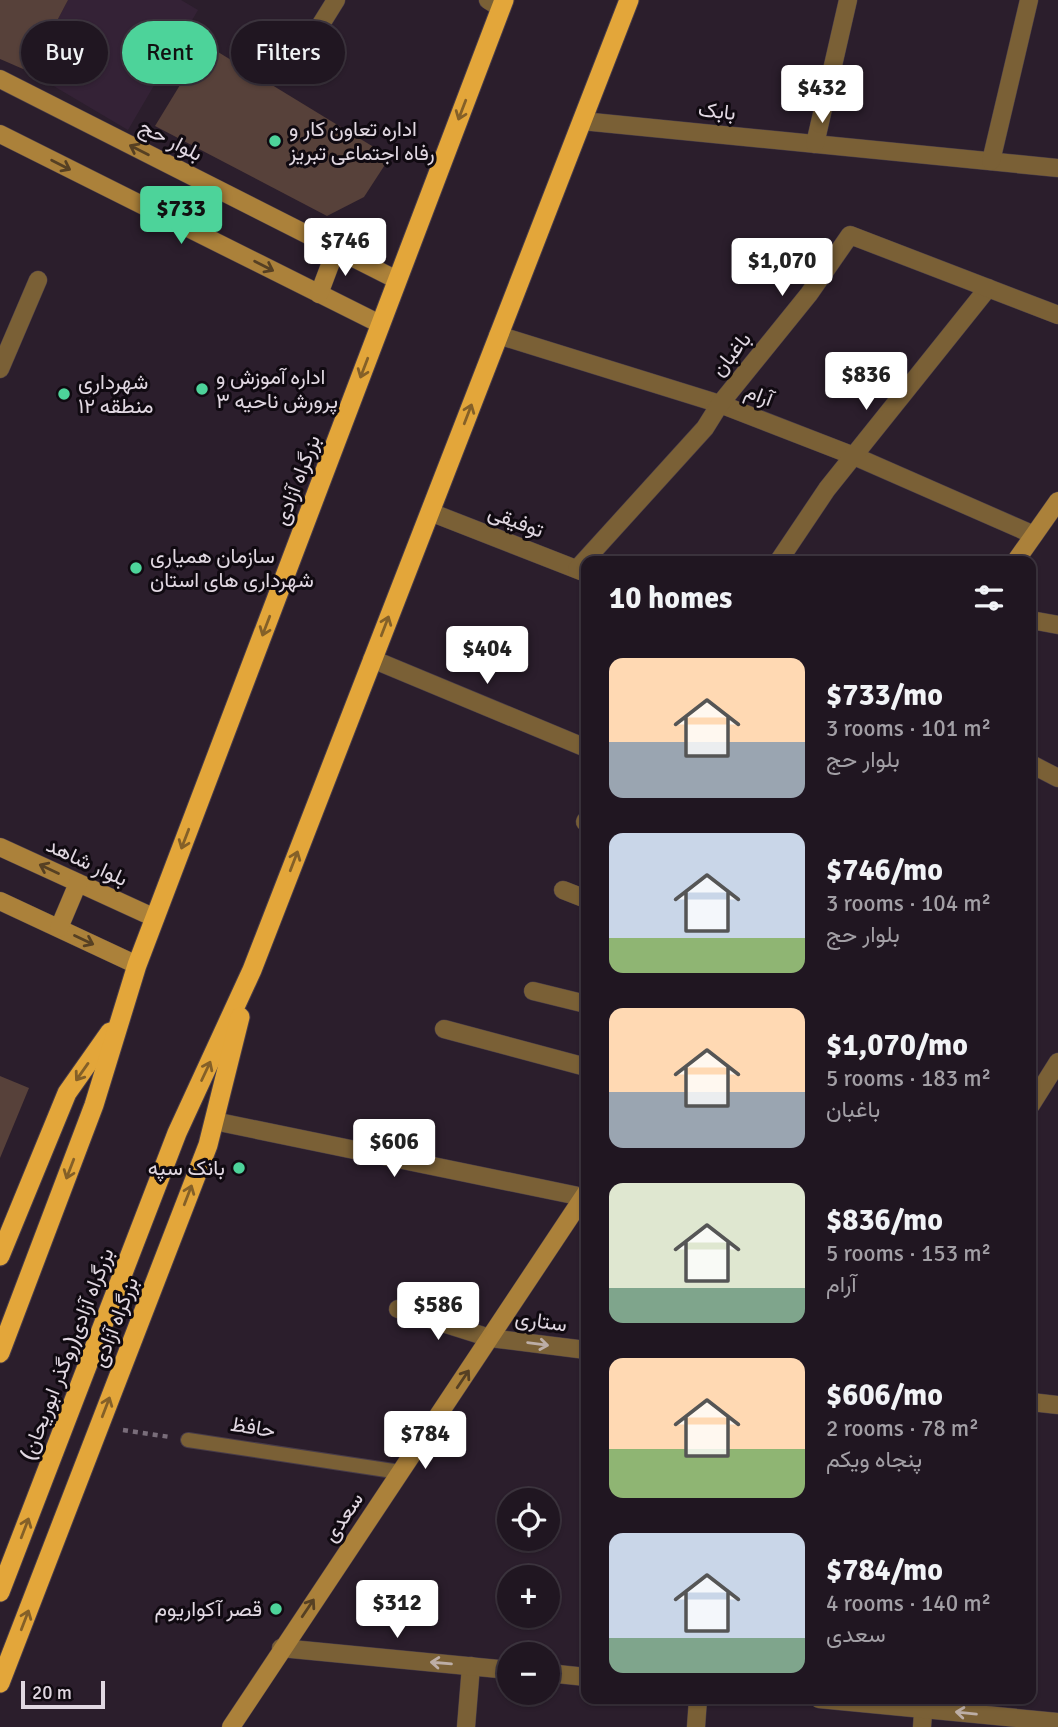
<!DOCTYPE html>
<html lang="en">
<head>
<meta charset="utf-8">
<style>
  :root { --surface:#201621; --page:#2d232e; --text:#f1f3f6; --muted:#a29fa5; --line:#3d353f; --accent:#4dd39a }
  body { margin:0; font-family:Signika,Vazirmatn,sans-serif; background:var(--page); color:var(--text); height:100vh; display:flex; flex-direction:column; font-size:26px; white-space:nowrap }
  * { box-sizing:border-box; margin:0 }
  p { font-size:23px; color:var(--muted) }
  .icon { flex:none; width:38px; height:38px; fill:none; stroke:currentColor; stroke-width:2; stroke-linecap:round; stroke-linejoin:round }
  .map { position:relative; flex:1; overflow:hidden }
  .panel { position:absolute; left:581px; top:556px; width:455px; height:1148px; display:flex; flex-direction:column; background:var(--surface); border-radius:14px; box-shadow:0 2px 5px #0004,0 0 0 2px var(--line) }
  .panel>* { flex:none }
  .top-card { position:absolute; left:21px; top:21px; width:455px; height:63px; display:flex; gap:14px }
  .tools { position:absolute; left:497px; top:1488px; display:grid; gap:14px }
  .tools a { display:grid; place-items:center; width:63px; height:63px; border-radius:50%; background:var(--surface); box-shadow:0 2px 5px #0004,0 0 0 2px var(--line); font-size:35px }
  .scale { position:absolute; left:21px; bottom:18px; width:84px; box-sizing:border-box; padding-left:7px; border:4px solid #e1d8e2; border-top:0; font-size:19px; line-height:24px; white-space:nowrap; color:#e1d8e2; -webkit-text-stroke:5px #100a11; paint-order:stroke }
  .price { position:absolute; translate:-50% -60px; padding:0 16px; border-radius:7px; background:#fff; color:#222; font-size:23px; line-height:46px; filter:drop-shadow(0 2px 4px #0008) }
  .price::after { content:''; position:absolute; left:50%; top:42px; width:21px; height:16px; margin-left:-10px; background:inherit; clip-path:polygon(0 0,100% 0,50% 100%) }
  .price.active { background:var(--accent); color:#111 }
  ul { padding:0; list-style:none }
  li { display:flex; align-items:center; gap:21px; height:175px; padding:0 28px }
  li span { display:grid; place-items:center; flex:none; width:196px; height:140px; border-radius:14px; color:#555 }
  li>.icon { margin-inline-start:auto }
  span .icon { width:84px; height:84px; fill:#fffc; stroke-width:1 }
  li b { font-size:30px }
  h2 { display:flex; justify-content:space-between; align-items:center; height:84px; padding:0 28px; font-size:30px }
  .pill { padding:0 24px; border-radius:32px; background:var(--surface); box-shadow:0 2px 5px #0004,0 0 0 2px var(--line); font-size:24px; line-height:63px }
  .pill.active { background:var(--accent); color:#111 }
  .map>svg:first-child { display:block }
</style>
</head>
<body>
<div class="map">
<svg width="1058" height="1727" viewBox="0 0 1058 1727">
  <rect width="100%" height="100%" fill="#2b1e2c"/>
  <path fill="#342236" d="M68 0H181L198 10 128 130 30 72Z"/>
  <g fill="#57413a">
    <path d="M0 0H68L30 72 0 59Z"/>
    <path d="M205 44 390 157 364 197 327 216 155 126Z"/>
    <path d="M0 1076 29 1088 0 1158Z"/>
  </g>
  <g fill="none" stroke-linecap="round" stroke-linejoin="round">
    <g stroke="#483c49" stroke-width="16">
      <path id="service" d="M188 1440 400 1472"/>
    </g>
    <g stroke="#483c49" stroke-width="19">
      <g id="minor">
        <path d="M488 0 501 8"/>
        <path d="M308 45 336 0"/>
        <path d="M582 121 1058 168"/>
        <path d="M815 144 848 0"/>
        <path d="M991 161 1029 0"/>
        <path d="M498 335 720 404 854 456 1034 535"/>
        <path d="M0 369 38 280"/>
        <path d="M430 512 586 573"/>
        <path d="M778 562 827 489 988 288"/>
        <path d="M577 569 705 428 720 404 809 294 850 235 1058 315"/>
        <path d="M372 659 586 748"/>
        <path d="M1031 764 1058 778"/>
        <path d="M585 822 586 820"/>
        <path d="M563 890 586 899"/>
        <path d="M533 991 586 1004"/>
        <path d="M444 1029 586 1067"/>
        <path d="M1031 1105 1058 1062"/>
        <path d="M214 1121 583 1197"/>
        <path d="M398 1309 490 1338"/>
        <path d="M466 1727 471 1666"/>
        <path d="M696 1727 698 1699"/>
        <path d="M922 1727 924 1699"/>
      </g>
    </g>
    <g stroke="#483c49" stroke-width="19">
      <g id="tertiary">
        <path d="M1031 620 1058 625"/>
        <path d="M490 1338 586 1350"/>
        <path d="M1031 1402 1058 1405"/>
        <path d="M281 1648 509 1670"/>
        <path d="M548 1673 586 1677"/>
        <path d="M819 1699 1058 1722"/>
      </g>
    </g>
    <g stroke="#483c49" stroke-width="19">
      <g id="secondary">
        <path d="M0 79 397 280"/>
        <path d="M0 134 380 324"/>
        <path d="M319 294 336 249"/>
        <path d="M1015 562 1058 501"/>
        <path d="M0 847 155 918"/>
        <path d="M0 901 137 965"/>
        <path d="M59 928 78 883"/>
        <path d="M231 1727 586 1193"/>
      </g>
    </g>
    <g stroke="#483c49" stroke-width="21">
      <g id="trunk">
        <path d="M0 1256 67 1093 110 1032"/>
        <path d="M0 1353 94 1105 137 965 504 0"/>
        <path d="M0 1592 177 1133 252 970 629 0"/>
        <path d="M0 1683 208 1145 240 1017"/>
      </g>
    </g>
    <path stroke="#796d7a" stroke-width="4.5" stroke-dasharray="5 5" stroke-linecap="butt" d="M123 1430 170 1437"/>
    <use href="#service" stroke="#7a6036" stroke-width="14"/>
    <use href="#minor" stroke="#7a6036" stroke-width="18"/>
    <use href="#tertiary" stroke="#7a6036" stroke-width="18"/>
    <use href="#secondary" stroke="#ab813a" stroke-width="18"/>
    <use href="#trunk" stroke="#e3a63a" stroke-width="19"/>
  </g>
  <defs><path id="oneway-shaft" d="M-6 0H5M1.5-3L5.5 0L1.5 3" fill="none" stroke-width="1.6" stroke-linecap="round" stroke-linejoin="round" transform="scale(1.75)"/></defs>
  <g stroke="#846028">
    <use href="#oneway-shaft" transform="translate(462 110) rotate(111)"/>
    <use href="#oneway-shaft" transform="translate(364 368) rotate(111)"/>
    <use href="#oneway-shaft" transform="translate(468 414) rotate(-69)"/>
    <use href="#oneway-shaft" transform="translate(266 626) rotate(111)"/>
    <use href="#oneway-shaft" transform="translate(385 626) rotate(-69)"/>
    <use href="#oneway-shaft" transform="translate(185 839) rotate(111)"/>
    <use href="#oneway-shaft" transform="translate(294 861) rotate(-69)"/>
    <use href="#oneway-shaft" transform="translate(206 1071) rotate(-65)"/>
    <use href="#oneway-shaft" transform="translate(82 1072) rotate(125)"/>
    <use href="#oneway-shaft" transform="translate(70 1169) rotate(111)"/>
    <use href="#oneway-shaft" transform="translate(188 1195) rotate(-69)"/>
    <use href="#oneway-shaft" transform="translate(106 1407) rotate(-69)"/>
    <use href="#oneway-shaft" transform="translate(25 1528) rotate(-69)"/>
    <use href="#oneway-shaft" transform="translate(25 1620) rotate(-69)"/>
  </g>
  <g stroke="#564023">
    <use href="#oneway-shaft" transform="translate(139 150) rotate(-153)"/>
    <use href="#oneway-shaft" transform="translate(61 165) rotate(27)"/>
    <use href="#oneway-shaft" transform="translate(264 266) rotate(27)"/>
    <use href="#oneway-shaft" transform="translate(49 869) rotate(-155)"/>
    <use href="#oneway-shaft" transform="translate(84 940) rotate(25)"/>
    <use href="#oneway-shaft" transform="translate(463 1379) rotate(-56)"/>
    <use href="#oneway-shaft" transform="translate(308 1608) rotate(-56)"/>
  </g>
  <g stroke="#bdaea6">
    <use href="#oneway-shaft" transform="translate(538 1344) rotate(8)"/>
    <use href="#oneway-shaft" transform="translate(441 1663) rotate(-175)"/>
    <use href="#oneway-shaft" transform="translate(966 1713) rotate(-174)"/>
  </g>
  <g fill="#4dd39a" stroke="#100a11" stroke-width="2.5">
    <circle cx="275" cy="141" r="7"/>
    <circle cx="202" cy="389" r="7"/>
    <circle cx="64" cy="394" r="7"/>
    <circle cx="136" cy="568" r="7"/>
    <circle cx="239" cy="1168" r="7"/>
    <circle cx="276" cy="1609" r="7"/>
  </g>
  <g text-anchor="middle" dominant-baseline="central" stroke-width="6" stroke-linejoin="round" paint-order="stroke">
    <g font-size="21" fill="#e1d8e2" stroke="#100a11">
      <text transform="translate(717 111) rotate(6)">بابک</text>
      <text transform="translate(171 140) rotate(27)">بلوار حج</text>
      <text transform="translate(731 354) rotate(-51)">باغبان</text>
      <text transform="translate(759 395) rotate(21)">آرام</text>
      <text transform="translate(297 480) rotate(-69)">بزرگراه آزادی</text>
      <text transform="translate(516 521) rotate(21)">توفیقی</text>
      <text transform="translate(87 862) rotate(25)">بلوار شاهد</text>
      <text transform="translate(541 1321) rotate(8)">ستاری</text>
      <text transform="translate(115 1322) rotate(-69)">بزرگراه آزادی</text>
      <text transform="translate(67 1354) rotate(-69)">بزرگراه آزادی(روگذر ابوریحان)</text>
      <text transform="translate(253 1427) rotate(9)">حافظ</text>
      <text transform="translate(343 1517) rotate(-56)">سعدی</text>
    </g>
    <g font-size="21" fill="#e1d8e2" stroke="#100a11" text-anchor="start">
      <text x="289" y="129">اداره تعاون کار و<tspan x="289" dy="24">رفاه اجتماعی تبریز</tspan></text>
      <text x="216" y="377">اداره آموزش و<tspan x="216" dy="24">پرورش ناحیه ۳</tspan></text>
      <text x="78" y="382">شهرداری<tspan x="78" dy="24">منطقه ۱۲</tspan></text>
      <text x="150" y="556">سازمان همیاری<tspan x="150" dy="24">شهرداری های استان</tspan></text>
      <text x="225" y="1168" text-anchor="end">بانک سپه</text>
      <text x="262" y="1609" text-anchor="end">قصر آکواریوم</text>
    </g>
  </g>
</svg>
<div class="tools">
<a><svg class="icon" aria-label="locate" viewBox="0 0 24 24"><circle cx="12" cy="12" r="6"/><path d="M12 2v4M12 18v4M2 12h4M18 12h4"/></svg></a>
<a>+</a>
<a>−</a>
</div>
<div class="scale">20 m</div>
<b class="price" style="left:822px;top:125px">$432</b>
<b class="price active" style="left:181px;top:246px">$733</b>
<b class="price" style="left:345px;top:278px">$746</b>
<b class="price" style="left:782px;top:298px">$1,070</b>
<b class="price" style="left:866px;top:412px">$836</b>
<b class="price" style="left:487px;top:686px">$404</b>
<b class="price" style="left:394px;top:1179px">$606</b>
<b class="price" style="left:438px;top:1342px">$586</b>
<b class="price" style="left:425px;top:1471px">$784</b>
<b class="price" style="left:397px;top:1640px">$312</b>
<div class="top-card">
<a class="pill">Buy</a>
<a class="pill active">Rent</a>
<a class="pill">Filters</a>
</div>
<section class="panel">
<h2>10 homes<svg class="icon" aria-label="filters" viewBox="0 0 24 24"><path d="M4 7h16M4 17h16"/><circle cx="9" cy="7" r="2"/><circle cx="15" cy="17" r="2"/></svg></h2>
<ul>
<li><span style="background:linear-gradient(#ffd9b3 60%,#9aa5b1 0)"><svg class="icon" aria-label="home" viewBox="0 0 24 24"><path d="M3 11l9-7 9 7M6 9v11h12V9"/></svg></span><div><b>$733/mo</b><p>3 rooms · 101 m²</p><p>بلوار حج</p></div></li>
<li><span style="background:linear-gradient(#c9d6e8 75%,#8fb573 0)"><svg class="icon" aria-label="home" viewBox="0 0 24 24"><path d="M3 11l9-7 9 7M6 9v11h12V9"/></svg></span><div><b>$746/mo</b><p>3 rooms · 104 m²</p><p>بلوار حج</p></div></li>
<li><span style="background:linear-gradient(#ffd9b3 60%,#9aa5b1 0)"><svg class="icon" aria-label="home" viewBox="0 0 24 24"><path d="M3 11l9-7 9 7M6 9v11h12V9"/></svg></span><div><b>$1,070/mo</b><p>5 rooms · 183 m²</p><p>باغبان</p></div></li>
<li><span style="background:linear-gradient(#dfe7d0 75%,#7fa58c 0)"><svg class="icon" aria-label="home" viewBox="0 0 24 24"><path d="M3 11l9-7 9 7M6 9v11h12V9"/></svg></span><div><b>$836/mo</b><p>5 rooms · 153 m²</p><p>آرام</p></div></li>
<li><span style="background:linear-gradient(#ffd9b3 65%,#8fb573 0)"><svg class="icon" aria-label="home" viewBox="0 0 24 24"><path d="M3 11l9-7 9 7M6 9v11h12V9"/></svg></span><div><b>$606/mo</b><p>2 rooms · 78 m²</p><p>پنجاه ویکم</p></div></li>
<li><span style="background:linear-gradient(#c9d6e8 75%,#7fa58c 0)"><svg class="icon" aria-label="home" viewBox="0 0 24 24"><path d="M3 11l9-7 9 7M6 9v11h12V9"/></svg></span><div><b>$784/mo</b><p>4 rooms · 140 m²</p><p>سعدی</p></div></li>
</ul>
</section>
</div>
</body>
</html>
